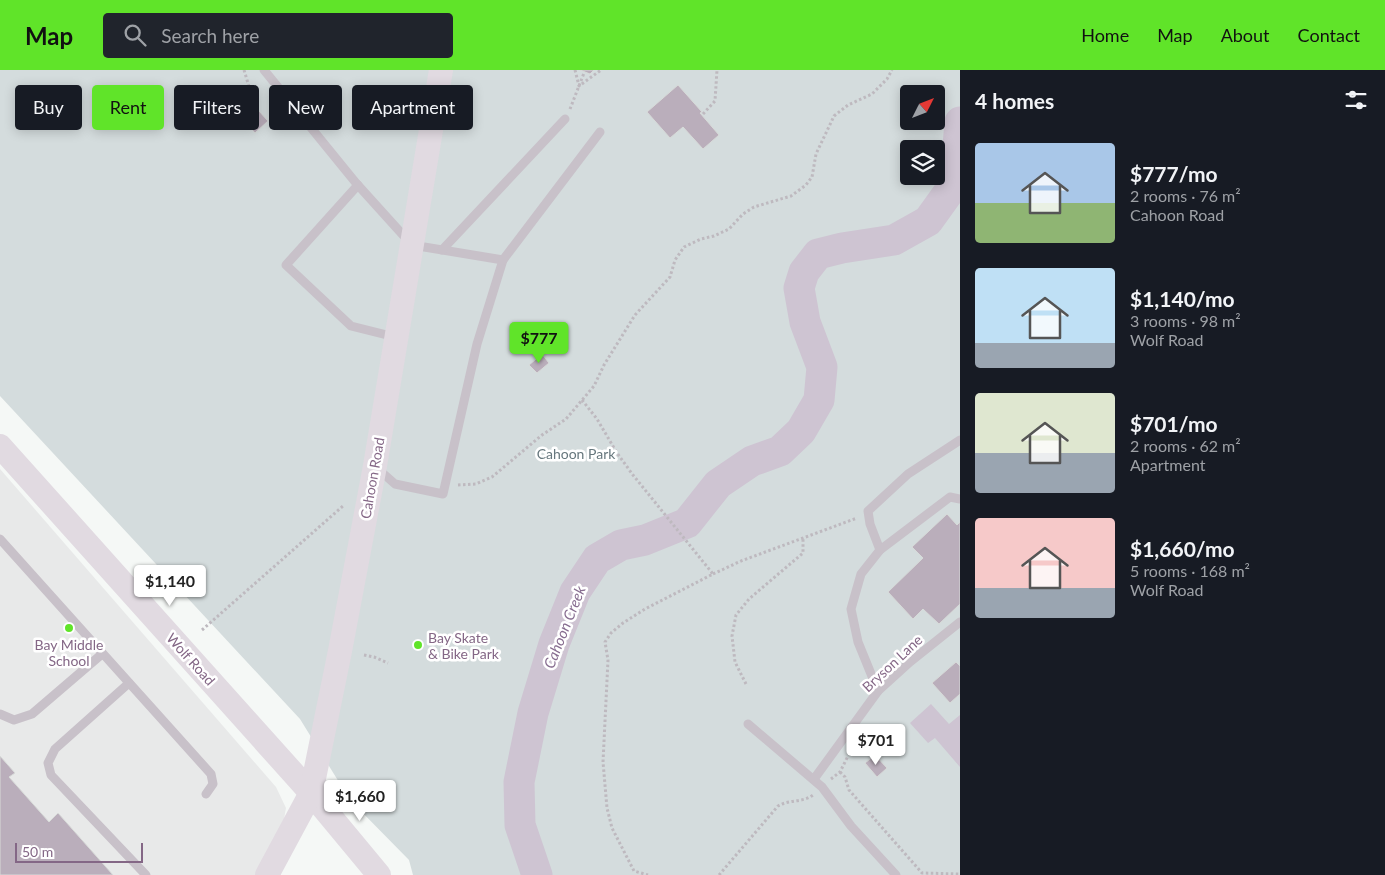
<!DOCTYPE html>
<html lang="en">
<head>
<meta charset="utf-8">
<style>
  :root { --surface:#171b24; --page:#20242c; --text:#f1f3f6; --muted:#9ea1a6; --accent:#60e429 }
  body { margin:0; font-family:Lato,sans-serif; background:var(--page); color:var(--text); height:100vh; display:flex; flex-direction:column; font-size:19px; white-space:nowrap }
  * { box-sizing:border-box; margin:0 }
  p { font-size:16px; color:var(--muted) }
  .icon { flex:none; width:28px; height:28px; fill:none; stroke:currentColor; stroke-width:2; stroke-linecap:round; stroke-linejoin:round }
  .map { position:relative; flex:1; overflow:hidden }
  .sheet { display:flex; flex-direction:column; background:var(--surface); width:425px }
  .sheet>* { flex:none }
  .top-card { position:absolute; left:15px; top:15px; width:475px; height:45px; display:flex; gap:10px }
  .needle { width:32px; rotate:48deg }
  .controls { position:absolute; left:900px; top:15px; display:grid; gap:10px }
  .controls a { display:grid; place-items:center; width:45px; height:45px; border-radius:5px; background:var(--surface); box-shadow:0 2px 12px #0003; font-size:25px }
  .scale { position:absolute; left:15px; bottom:12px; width:128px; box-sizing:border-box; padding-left:5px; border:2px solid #846786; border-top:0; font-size:14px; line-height:18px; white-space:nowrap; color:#846786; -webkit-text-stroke:4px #fff; paint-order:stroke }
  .price { position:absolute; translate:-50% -42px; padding:0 11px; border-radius:5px; background:#fff; color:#222; font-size:16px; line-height:32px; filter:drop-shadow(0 1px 2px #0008) }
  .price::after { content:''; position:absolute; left:50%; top:30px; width:15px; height:11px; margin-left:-8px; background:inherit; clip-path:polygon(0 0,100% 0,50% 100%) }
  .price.on { background:var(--accent); color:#111 }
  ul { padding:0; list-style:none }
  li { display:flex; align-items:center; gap:15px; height:125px; padding:0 15px }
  li span { display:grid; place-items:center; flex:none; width:140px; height:100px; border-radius:5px; color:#555 }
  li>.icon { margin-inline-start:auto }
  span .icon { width:60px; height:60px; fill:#fffc; stroke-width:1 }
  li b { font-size:21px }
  h2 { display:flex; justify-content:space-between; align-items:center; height:60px; padding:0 15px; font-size:21px }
  .chip { padding:0 18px; border-radius:5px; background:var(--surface); box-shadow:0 2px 12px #0003; font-size:18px; line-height:45px }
  .chip.on { background:var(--accent); color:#111 }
  header { display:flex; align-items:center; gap:30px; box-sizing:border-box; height:70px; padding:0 25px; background:var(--accent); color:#111 }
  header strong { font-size:24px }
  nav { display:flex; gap:28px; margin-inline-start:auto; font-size:18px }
  .search { width:350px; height:45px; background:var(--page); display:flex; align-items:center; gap:12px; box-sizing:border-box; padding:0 18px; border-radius:5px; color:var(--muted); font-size:19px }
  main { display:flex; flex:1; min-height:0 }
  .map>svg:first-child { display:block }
</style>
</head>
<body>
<header>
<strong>Map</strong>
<div class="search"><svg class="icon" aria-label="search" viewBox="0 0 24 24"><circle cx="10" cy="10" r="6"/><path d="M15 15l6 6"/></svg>Search here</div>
<nav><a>Home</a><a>Map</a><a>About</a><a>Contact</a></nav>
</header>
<main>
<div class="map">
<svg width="960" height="805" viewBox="0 0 960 805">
  <rect width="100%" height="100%" fill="#f5f8f6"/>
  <path fill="#e8e9e9" d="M0 399 276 717 286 738 284 749 256 805H0Z"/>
  <path fill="#d4dcdd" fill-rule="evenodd" d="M0 0H960V805H413L409 790 350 730 300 649 0 326ZM909 24H936V51H909ZM909 79H936V106H909Z"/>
  <path fill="#cec4d2" d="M931 634 949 654 960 645V697L935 668 928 673 910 653Z"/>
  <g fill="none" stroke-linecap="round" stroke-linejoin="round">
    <path stroke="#cec4d2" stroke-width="31" d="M537 805 520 755 519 712 533 643 554 574 575 522 597 489 621 475 645 470 687 453 718 414 752 391 780 381 801 361 819 330 822 297 805 252 799 218 804 202 818 184 842 178 894 170 928 151 951 119 957 88 960 52"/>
  </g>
  <g fill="#baaebb" stroke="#d7dad8">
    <path d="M580 0H594L590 4Z"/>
    <path d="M678 15 702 42 700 43 719 65 703 79 683 57 670 68 647 42Z"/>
    <path d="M240 20 268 51 255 63 227 32Z"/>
    <path d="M542 284 549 293 537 303 529 295Z"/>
    <path d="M947 444 957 455 960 452V534L939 554 923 539 913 549 888 522 923 488 912 477Z"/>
    <path d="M956 592 960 596V624L950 633 932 613Z"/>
    <path d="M875 685 887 698 877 707 865 693Z"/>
    <path d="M0 686 15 703 9 707 49 752 58 743 113 805H0Z"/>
  </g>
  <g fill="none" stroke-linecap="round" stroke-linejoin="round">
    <g stroke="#beb9bf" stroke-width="3" stroke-dasharray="2.5 2.5" stroke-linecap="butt">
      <path d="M244 0 254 33"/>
      <path d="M575 0 579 16 601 0"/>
      <path d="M570 39 584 3"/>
      <path d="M703 44 715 31 717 0"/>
      <path d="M582 330 597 349 617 383 633 405 713 504 645 539 623 553 611 563 605 572 608 590 603 692 607 738 612 758 634 801 648 805"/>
      <path d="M458 415 476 414 492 407 542 365 566 349 594 316 604 295 635 245 670 207 675 190 684 177 701 169 714 166 729 159 743 144 754 137 791 126 806 115 812 107 816 84 834 46 848 35 872 24 887 9 892 0"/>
      <path d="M713 504 741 491 857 448"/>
      <path d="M202 560 343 436"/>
      <path d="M364 585 374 587 388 593"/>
      <path d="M746 614 735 592 732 566 736 545 749 529 803 483V468"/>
      <path d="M840 702 845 707 849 720 922 803 960 804"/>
      <path d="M831 709 840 702 848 686"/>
      <path d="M719 805 778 736C790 729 802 733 813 725"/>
    </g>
    <g stroke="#c8c1c9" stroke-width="9">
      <path d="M264 0 356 113 412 175 503 190 477 274 443 424 395 414 378 399"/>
      <path d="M358 115 286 195 351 256 395 267"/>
      <path d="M442 180 565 49"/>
      <path d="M503 190 600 62"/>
      <path d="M0 469 211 704 213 714 206 724"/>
      <path d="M880 480 870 454 868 441 908 404 960 370"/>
      <path d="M129 613 55 679 48 693 51 705 146 805"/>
      <path d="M878 621 858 572 851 539 861 504 880 480 950 427 960 429"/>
      <path d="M0 644 14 650 32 644 102 584"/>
      <path d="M748 654 822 717 851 756 896 805"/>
      <path d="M814 709 878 621 910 592 960 552"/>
    </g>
    <g stroke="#e1dae1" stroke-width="24">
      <path d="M0 376 311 723 379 805"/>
      <path d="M267 805 311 723 340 581 375 396 441 0"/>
    </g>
  </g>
  <g fill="#60e429" stroke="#fff" stroke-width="2">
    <circle cx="69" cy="558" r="5"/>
    <circle cx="418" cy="575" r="5"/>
  </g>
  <g text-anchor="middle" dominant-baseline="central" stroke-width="5" stroke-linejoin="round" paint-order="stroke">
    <g font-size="14" fill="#66777d" stroke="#fff">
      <text x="576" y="383">Cahoon Park</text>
    </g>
    <g font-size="14" fill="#846786" stroke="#fff">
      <text transform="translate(372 408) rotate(-80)">Cahoon Road</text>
      <text transform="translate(191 589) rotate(48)">Wolf Road</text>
      <text transform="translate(892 593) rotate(-43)">Bryson Lane</text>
    </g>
    <g font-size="14" fill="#846786" stroke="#fff" text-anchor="start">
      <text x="428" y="567">Bay Skate<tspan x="428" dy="16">&amp; Bike Park</tspan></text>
      <text x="69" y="574" text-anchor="middle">Bay Middle<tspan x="69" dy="16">School</tspan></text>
    </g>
    <g font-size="15" font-style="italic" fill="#876d90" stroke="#fff">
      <text transform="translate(564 557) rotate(-68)">Cahoon Creek</text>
    </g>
  </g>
</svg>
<div class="controls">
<a><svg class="needle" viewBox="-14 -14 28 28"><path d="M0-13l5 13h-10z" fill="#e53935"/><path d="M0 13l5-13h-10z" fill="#9ea1a6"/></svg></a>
<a><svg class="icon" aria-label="layers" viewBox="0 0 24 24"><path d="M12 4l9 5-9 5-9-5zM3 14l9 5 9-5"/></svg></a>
</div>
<div class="scale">50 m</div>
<b class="price on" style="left:539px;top:294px">$777</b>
<b class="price" style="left:170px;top:537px">$1,140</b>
<b class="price" style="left:876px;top:696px">$701</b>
<b class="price" style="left:360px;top:752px">$1,660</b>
<div class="top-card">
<a class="chip">Buy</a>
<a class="chip on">Rent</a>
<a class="chip">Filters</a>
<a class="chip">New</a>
<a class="chip">Apartment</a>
</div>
</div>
<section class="sheet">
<h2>4 homes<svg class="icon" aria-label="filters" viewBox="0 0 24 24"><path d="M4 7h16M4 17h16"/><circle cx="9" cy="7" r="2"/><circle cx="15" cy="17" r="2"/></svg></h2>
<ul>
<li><span style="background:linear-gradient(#a9c7e8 60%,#8fb573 0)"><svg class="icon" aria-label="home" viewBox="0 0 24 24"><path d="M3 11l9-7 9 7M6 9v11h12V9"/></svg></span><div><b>$777/mo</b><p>2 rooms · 76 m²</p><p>Cahoon Road</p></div></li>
<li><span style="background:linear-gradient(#bfe0f5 75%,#9aa5b1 0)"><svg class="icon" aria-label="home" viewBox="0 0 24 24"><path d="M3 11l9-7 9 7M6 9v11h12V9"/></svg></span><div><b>$1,140/mo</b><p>3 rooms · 98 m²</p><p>Wolf Road</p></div></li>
<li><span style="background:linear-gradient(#dfe7d0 60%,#9aa5b1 0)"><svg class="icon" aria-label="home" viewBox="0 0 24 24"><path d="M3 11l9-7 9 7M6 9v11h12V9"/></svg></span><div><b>$701/mo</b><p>2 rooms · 62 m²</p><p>Apartment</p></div></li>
<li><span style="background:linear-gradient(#f6c9c9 70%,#9aa5b1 0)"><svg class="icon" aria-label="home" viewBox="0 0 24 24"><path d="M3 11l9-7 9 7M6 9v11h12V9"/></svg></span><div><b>$1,660/mo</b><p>5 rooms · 168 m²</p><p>Wolf Road</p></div></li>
</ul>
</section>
</main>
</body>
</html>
